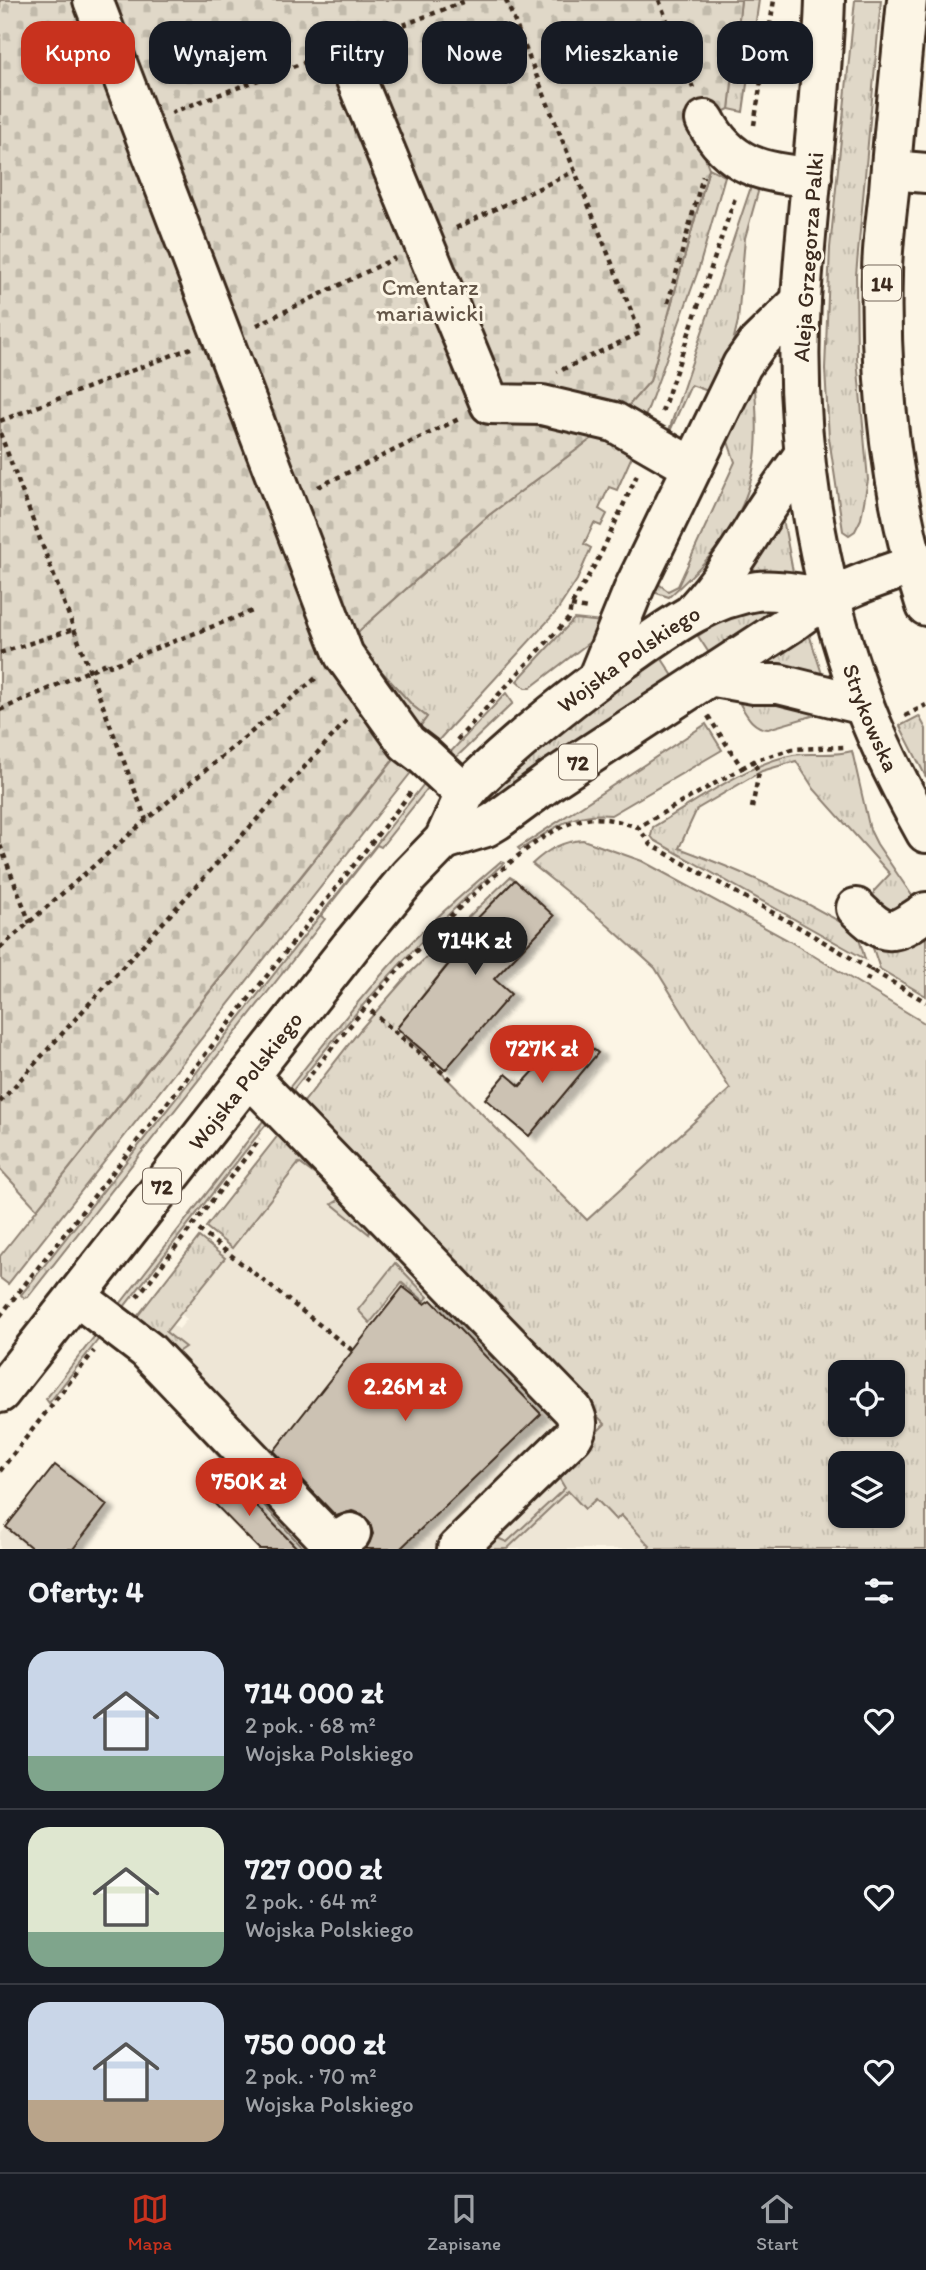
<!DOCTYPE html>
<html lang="pl">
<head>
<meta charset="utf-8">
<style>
  :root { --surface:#171b24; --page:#20242c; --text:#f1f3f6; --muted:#9ea1a6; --line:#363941; --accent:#c8321e }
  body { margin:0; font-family:Itim,sans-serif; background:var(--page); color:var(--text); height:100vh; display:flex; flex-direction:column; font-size:26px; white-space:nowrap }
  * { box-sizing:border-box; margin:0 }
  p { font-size:23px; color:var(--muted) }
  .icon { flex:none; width:38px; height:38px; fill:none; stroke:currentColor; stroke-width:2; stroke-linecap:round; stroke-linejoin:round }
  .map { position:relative; height:1549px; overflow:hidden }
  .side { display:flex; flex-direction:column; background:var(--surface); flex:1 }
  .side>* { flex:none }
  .banner { position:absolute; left:21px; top:21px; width:886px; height:63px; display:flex; gap:14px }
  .buttons { position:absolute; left:828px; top:1360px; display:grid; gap:14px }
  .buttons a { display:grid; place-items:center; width:77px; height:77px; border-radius:14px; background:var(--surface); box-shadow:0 2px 5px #0004; font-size:35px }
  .price { position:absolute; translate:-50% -60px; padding:0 16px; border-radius:24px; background:var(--accent); color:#fff; font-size:23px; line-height:46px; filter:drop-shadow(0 2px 4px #0008) }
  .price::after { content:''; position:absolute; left:50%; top:42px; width:21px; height:16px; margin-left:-10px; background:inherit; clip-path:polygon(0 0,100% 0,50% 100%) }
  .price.selected { background:#222; color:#fff }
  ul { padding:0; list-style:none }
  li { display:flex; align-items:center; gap:21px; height:175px; padding:0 28px }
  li+li { border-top:2px solid var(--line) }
  li span { display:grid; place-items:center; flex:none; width:196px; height:140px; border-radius:21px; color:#555 }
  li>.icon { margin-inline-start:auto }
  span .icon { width:84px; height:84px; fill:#fffc; stroke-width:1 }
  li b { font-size:30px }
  h2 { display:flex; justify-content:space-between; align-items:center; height:84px; padding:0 28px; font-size:30px }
  .pill { padding:0 24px; border-radius:21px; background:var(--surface); box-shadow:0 2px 5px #0004; font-size:24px; line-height:63px }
  .pill.selected { background:var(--accent); color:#fff }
  .dock { display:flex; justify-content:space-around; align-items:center; height:98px; border-top:2px solid var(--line); background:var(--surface); font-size:19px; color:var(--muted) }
  .dock a { display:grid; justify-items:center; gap:4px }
  .dock .selected { color:var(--accent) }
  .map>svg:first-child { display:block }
</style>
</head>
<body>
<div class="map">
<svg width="926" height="1549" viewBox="0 0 926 1549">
  <defs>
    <pattern id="grass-tufts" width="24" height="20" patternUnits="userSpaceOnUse" patternTransform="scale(1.75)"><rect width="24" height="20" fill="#e0d8c8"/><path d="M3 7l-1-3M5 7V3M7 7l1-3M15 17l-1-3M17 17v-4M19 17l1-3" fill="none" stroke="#c1baab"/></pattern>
    <pattern id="cemetery-stones" width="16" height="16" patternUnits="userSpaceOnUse" patternTransform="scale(1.75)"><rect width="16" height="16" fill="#e0d8c8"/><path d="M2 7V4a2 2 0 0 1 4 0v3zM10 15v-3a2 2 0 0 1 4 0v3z" fill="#c1baab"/></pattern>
    <filter id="shadow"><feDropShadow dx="8" dy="4.5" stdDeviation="2" flood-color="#0004"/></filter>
  </defs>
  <rect width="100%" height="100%" fill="#fcf5e5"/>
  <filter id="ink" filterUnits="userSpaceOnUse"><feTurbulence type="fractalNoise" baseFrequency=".0143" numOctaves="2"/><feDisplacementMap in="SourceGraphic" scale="14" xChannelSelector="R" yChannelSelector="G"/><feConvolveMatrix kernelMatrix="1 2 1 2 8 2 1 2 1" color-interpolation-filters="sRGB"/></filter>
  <g filter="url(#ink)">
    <g fill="#eee6d6">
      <path d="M304 1149 747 1549H305L135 1365 168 1322 179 1329 187 1319 177 1311Z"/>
      <path d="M6 1527 33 1549H0V1535Z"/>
    </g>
    <g fill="url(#grass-tufts)" stroke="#8e8173" stroke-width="2" fill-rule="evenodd">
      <path d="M741 0H759L743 112 729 109Z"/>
      <path d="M855 0H881L856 275 857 359 868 480 861 519 855 531 849 535 843 531 829 438 825 369 830 248Z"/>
      <path d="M709 168 725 176 698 271 645 417 628 406 650 381Z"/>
      <path d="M752 184 756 185 758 192 745 238 738 321 733 342 725 375 708 391 691 385 665 442Z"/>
      <path d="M754 367C755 397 759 429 755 459 747 520 712 558 669 597L647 590 656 582 668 591 678 586 735 462 725 433Z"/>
      <path d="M603 430 636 447 617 490 609 487 599 509 607 514 601 526 594 523 584 544 591 548 577 580 557 611 436 743 419 728 427 717 413 706 351 638 489 515Z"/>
      <path d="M781 522 784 524 793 572 791 575 747 574 778 523Z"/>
      <path d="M745 608 780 609 711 656 698 636 731 614Z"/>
      <path d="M574 619 603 622 591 641 530 688H525L517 681Z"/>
      <path d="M805 635 810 637 823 677 760 665Z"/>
      <path d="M662 659 675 679 514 783 491 801 487 798 489 792 590 707Z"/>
      <path d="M506 693 513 703 449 764 444 759Z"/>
      <path d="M758 700 808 708 819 714 768 729C753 728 747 716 740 704Z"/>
      <path d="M919 716 926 729V777L900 726Z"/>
      <path d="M706 724 722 750 611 815C571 811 552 830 520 850L518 848Z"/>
      <path d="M852 751 870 830 877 844 911 894V902L892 916 873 899 874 891 890 874 814 789 796 761 762 771 697 809 679 848C741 871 801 897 857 932L865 959 654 840 651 836 653 827C694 803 748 763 793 755 813 752 832 757 852 751Z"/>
      <path d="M397 756 413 770 8 1284 0 1278V1256Z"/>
      <path d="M431 775 435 779 381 847 377 845 321 916 325 919 28 1297 24 1298 21 1295Z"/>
      <path d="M583 840 642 861 786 939 926 1024V1549H648L650 1546 621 1515 616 1520 596 1499 585 1509 568 1491 507 1549H476L495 1537 507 1542 565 1488 559 1478 561 1467 605 1424 300 1107 360 1030 409 974 510 877 515 880 397 1028 587 1220 730 1089 655 968 603 921 532 864C547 850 562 841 583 840ZM840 1372H892V1424H840ZM840 1463H892V1516H840Z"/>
      <path d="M500 862 504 863C424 933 355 1010 290 1094L289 1088C322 1046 355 1004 391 964 424 927 463 894 500 862Z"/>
      <path d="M926 935V996L880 969 871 942Z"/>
      <path d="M267 1116 271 1118 120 1312 117 1308Z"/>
      <path d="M283 1129 319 1174 318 1177 299 1163 232 1248 206 1227Z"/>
      <path d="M342 1198 372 1225 369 1234 332 1204Z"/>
      <path d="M199 1237 225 1258 166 1332 185 1347 176 1353 133 1322Z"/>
      <path d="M395 1263 428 1297 424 1301 402 1283 370 1323 358 1310Z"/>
      <path d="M101 1336 49 1403 46 1399 94 1337Z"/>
      <path d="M135 1365 318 1549H304Z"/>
    </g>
    <path fill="url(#cemetery-stones)" stroke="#8e8173" stroke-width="2" d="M0 0H741L729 109 693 126 709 168 650 381 614 422 489 515 351 638 413 706 427 717 37 1209 0 1169Z"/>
    <g fill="#ccc2b3" stroke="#3b2a1e" stroke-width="2" filter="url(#shadow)">
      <path d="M515 880 554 916 494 979 511 994 445 1070 397 1028 461 949 454 942Z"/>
      <path d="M571 1031 598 1053 529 1136 485 1099 506 1074 520 1086Z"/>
      <path d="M403 1287 425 1304 431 1300 541 1414 400 1549H366L373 1534 369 1521 362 1514 352 1511 336 1516 274 1451Z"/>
      <path d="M55 1465 107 1505 73 1549H33L6 1527Z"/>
      <path d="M229 1478 298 1549H259L209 1498Z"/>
    </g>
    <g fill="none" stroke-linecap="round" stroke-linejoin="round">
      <g stroke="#3b2a1e" stroke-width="44">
        <g id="minor">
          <path d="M93 0 344 655 407 743 424 756 465 794"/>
          <path d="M343 48 490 404 542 405 614 422 692 467"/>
          <path d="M705 120C729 167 764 173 812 177"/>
          <path d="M891 170 926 173"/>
          <path d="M597 679 635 586 742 365 758 343 801 301"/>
          <path d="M856 908C887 938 891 936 926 912"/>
          <path d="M249 1076 573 1410C578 1420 579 1426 573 1436L457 1549"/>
          <path d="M76 1296 147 1350 325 1536 339 1540 351 1533"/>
        </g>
      </g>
      <g stroke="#3b2a1e" stroke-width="44">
        <g id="major">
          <path id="s1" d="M825 0C822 100 807 200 801 300 793 436 816 577 864 705 881 749 903 792 926 833"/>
          <path d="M907 0C901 64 894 127 889 191 886 219 882 247 882 275 879 385 892 501 926 606"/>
          <path d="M696 609C721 581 740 552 759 520 773 497 790 475 805 453"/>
          <path d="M709 676 754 684H779L864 705"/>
          <path d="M444 840 486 827 496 821 553 779 791 623C828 594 870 579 914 565"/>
          <path id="s2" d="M0 1393 351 946 409 876 444 840 465 794 474 783C521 737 572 697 626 658 666 630 707 598 757 591 782 588 806 597 831 596"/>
        </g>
      </g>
      <g stroke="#3b2a1e" stroke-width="4.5" stroke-dasharray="5 5" stroke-linecap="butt">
        <path d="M506 0 640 333 557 372"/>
        <path d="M659 0 693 88"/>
        <path d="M375 36 468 0"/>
        <path d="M174 114 173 112 311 60"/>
        <path d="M754 125 774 0"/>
        <path d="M456 228 575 171"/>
        <path d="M668 303 703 176"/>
        <path d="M257 325 395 258"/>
        <path d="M662 412 736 195"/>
        <path d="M0 421 191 348"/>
        <path d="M0 433 146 820"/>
        <path d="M319 484 320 486 461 418"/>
        <path d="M571 606 588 609"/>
        <path d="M0 653 74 629"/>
        <path d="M0 710 109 662 110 666 255 610"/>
        <path d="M708 716 742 768 638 827 651 845 795 925 926 1002"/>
        <path d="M905 716 926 705"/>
        <path d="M457 740 569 618 571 606 600 556 637 475"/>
        <path d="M742 768 756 760 793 749 844 747"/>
        <path d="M752 808 759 772 753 762"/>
        <path d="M0 845 30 923"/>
        <path d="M0 948 146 820 316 678"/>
        <path d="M867 981 872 969"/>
        <path d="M371 1011 452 1081"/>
        <path d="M305 1082C364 1006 426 934 500 871 524 851 553 825 586 819 603 816 621 822 638 827"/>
        <path d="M0 1102 348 719"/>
        <path d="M199 1230 353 1351"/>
        <path d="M137 1297 260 1139"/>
        <path d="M0 1316 412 791"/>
        <path d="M0 1471 94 1351"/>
      </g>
      <use href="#minor" stroke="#fcf5e5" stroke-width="38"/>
      <use href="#major" stroke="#fcf5e5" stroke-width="38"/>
    </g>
  </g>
  <g text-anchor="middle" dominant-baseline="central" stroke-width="6" stroke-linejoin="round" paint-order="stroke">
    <g fill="#fcf5e5" stroke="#75675a" stroke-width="2">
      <rect x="863" y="265.5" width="38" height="35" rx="5"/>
      <rect x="559" y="744.5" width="38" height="35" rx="5"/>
      <rect x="143" y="1168.5" width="38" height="35" rx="5"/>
    </g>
    <g font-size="21" font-weight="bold" fill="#3b2a1e">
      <text x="882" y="283">14</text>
      <text x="578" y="762">72</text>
      <text x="162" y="1186">72</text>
    </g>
    <g font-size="23" fill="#3b2a1e" stroke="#fcf5e5">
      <text transform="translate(808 257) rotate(-86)">Aleja Grzegorza Palki</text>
      <text stroke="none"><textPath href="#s2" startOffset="973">Wojska Polskiego</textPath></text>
      <text stroke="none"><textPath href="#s1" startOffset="728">Strykowska</textPath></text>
      <text stroke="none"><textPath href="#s2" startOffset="397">Wojska Polskiego</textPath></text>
    </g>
    <g font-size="23" fill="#645648" stroke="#fcf5e5">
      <text x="430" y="287">Cmentarz<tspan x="430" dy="26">mariawicki</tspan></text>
    </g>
  </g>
</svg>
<div class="buttons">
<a><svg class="icon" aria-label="locate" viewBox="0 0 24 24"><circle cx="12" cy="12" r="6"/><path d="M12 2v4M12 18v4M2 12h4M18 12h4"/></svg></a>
<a><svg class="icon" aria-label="layers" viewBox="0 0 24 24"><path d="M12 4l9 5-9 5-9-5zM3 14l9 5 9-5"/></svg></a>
</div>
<b class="price selected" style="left:475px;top:977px">714K zł</b>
<b class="price" style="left:542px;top:1085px">727K zł</b>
<b class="price" style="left:405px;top:1423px">2.26M zł</b>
<b class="price" style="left:249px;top:1518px">750K zł</b>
<div class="banner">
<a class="pill selected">Kupno</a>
<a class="pill">Wynajem</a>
<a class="pill">Filtry</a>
<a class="pill">Nowe</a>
<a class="pill">Mieszkanie</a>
<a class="pill">Dom</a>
</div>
</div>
<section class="side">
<h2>Oferty: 4<svg class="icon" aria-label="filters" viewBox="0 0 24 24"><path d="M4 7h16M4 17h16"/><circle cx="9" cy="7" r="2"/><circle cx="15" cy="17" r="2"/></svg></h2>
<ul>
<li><span style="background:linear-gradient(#c9d6e8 75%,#7fa58c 0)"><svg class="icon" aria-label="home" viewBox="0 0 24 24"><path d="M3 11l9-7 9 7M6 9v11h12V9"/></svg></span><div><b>714 000 zł</b><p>2 pok. · 68 m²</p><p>Wojska Polskiego</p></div><svg class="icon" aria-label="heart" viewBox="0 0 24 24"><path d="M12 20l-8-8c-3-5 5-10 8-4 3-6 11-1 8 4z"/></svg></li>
<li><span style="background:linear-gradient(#dfe7d0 75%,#7fa58c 0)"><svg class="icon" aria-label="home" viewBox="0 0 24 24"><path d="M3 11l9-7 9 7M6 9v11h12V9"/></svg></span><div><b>727 000 zł</b><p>2 pok. · 64 m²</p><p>Wojska Polskiego</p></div><svg class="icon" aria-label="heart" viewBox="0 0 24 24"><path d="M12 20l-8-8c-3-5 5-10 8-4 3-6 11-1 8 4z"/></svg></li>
<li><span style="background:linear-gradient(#c9d6e8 70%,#b9a48a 0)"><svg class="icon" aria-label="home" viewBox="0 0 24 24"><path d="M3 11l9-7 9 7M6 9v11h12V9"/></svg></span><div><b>750 000 zł</b><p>2 pok. · 70 m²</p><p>Wojska Polskiego</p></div><svg class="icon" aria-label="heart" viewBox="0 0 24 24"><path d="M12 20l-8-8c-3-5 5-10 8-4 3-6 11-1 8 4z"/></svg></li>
</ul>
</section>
<nav class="dock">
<a class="selected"><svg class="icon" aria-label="map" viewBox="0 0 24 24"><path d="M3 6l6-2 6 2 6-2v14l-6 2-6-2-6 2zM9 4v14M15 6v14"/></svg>Mapa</a>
<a><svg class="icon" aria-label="saved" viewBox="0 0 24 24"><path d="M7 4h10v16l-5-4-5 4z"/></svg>Zapisane</a>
<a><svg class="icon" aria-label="home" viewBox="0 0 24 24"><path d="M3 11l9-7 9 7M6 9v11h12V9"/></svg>Start</a>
</nav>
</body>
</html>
